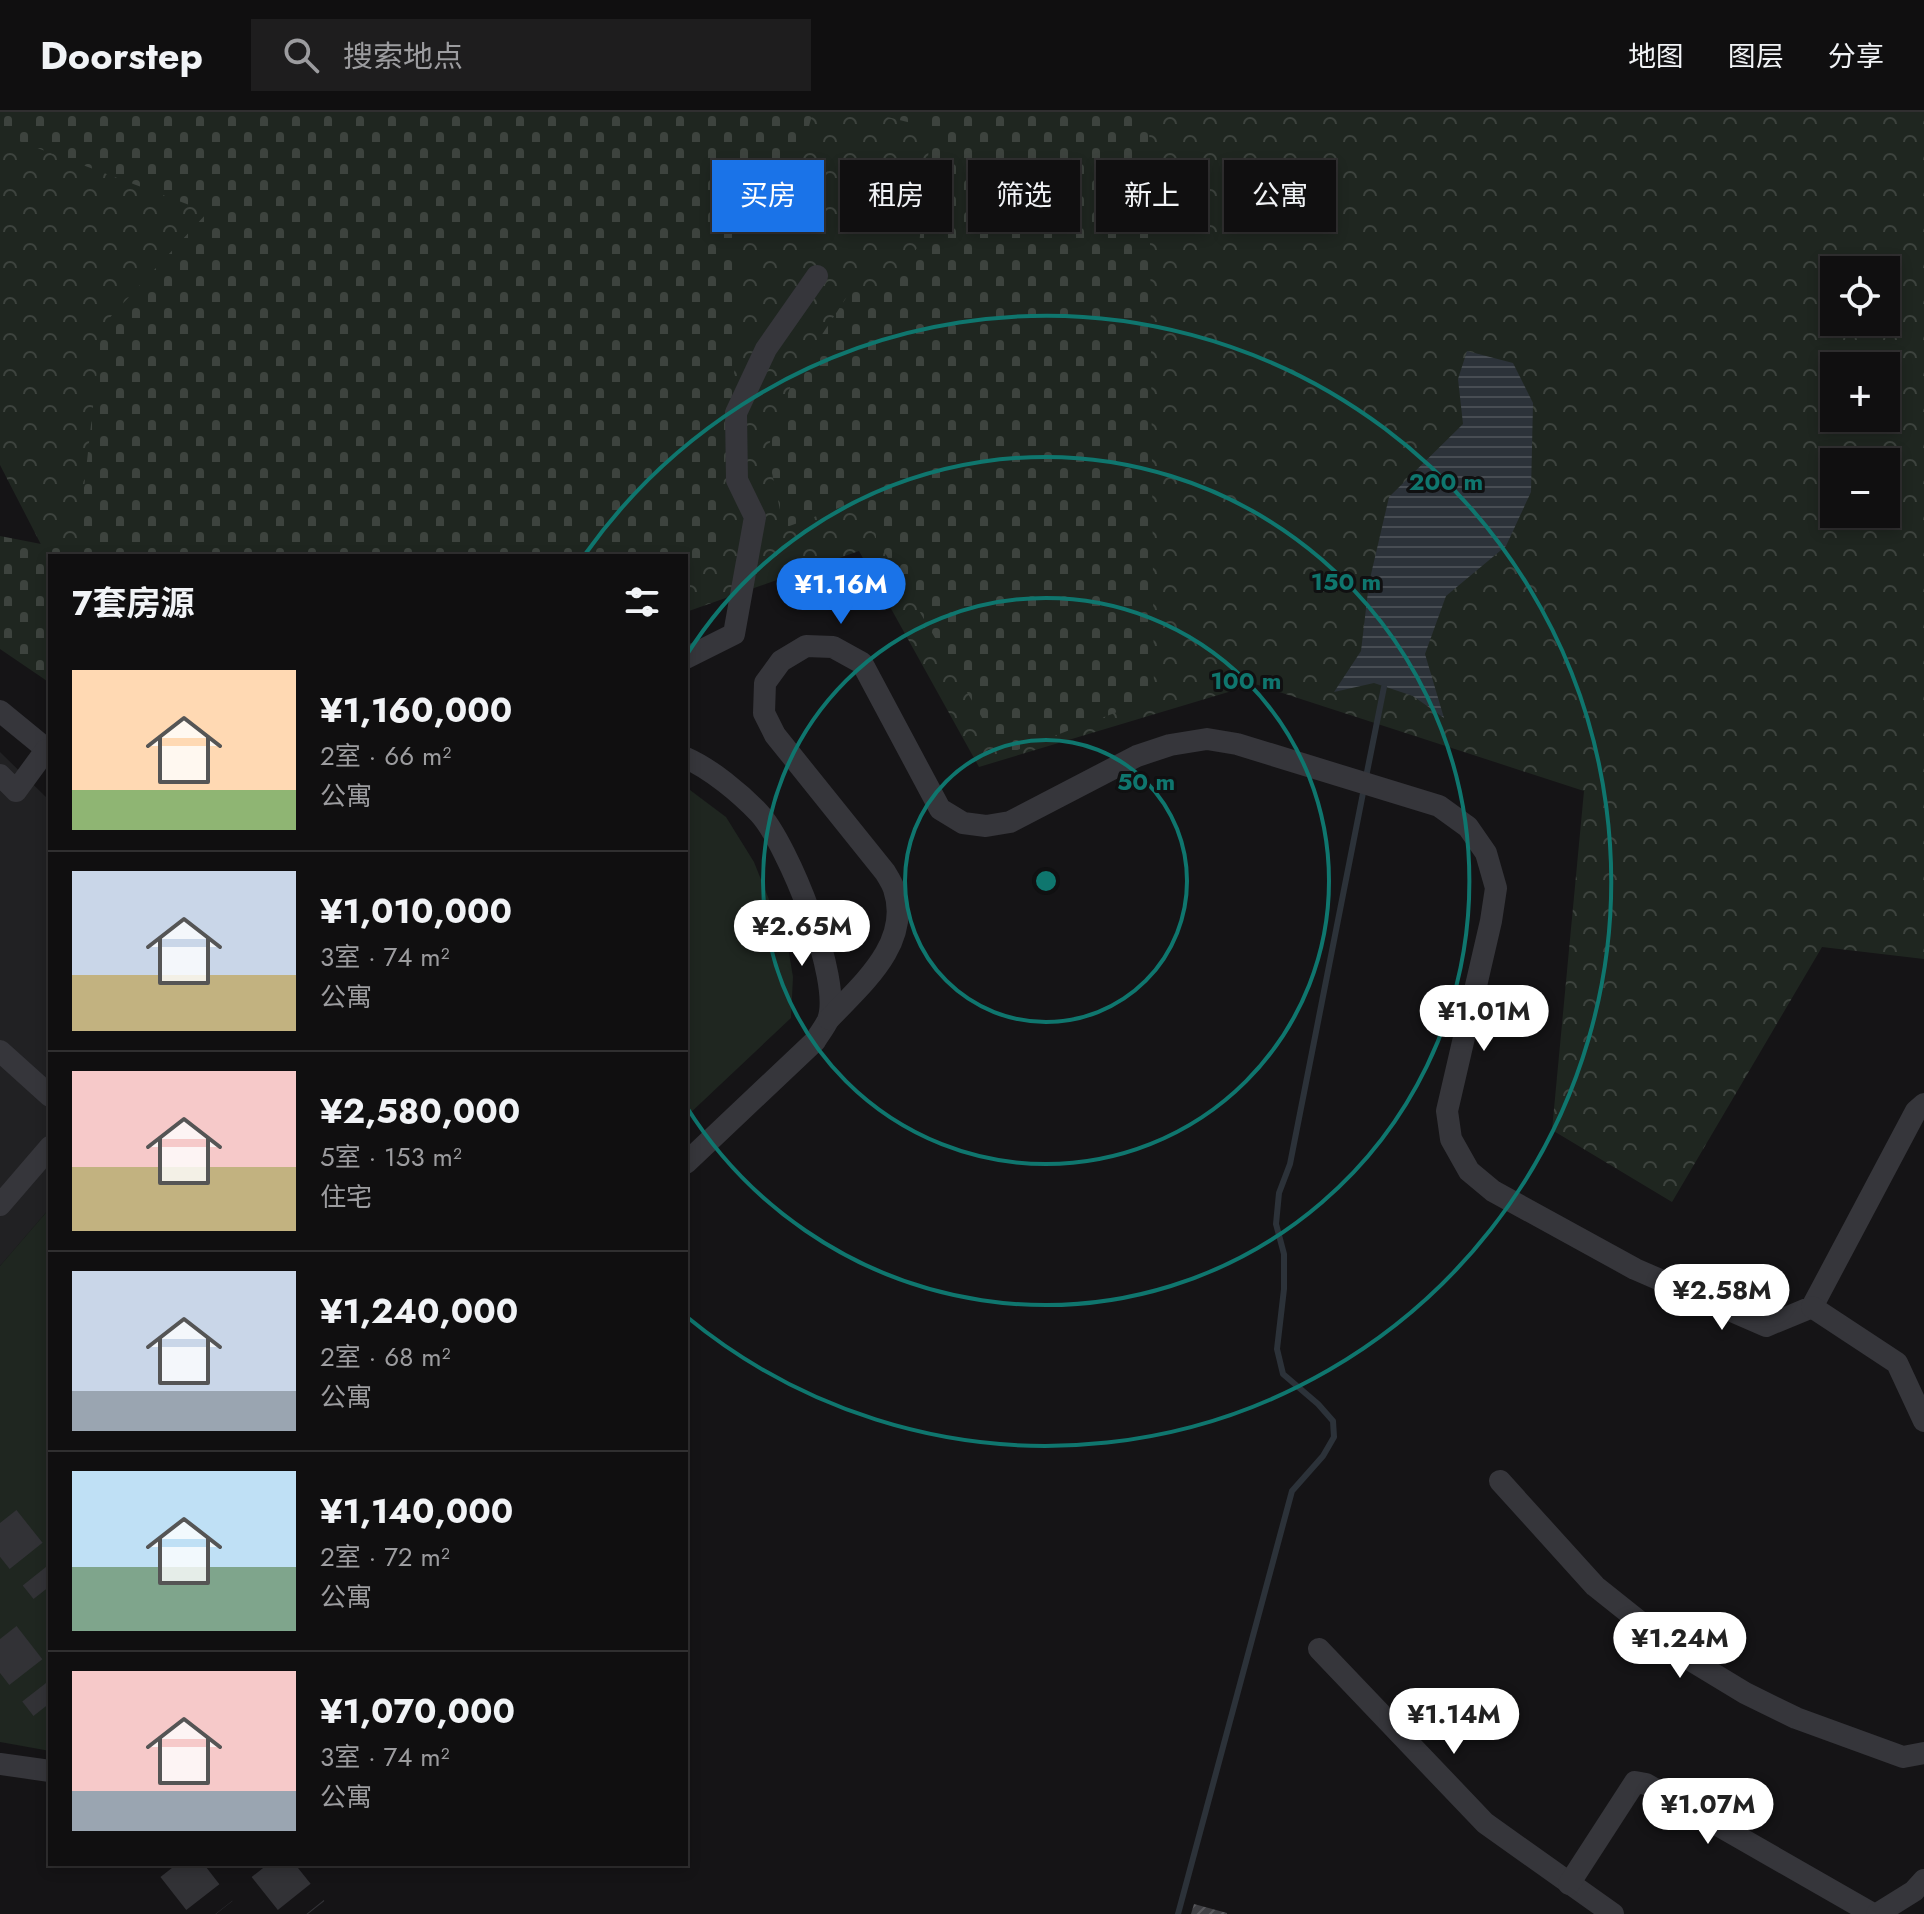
<!DOCTYPE html>
<html lang="zh">
<head>
<meta charset="utf-8">
<style>
  :root { --surface:#100f10; --page:#1e1d1e; --text:#f1f3f6; --muted:#9c9c9f; --line:#302f30; --accent:#1a73e8 }
  body { margin:0; font-family:Jost,"Noto Sans SC",sans-serif; background:var(--page); color:var(--text); height:100vh; display:flex; flex-direction:column; font-size:30px; white-space:nowrap }
  * { box-sizing:border-box; margin:0 }
  p { font-size:26px; color:var(--muted) }
  .icon { flex:none; width:44px; height:44px; fill:none; stroke:currentColor; stroke-width:2; stroke-linecap:round; stroke-linejoin:round }
  .map { position:relative; flex:1; overflow:hidden }
  .panel { position:absolute; left:48px; top:442px; width:640px; height:1312px; display:flex; flex-direction:column; background:var(--surface); border-radius:0px; box-shadow:0 4px 12px #0003,0 0 0 2px var(--line) }
  .panel>* { flex:none }
  .guide { position:absolute; left:712px; top:48px; width:760px; height:72px; display:flex; gap:16px }
  .controls { position:absolute; left:1820px; top:144px; display:grid; gap:16px }
  .controls a { display:grid; place-items:center; width:80px; height:80px; border-radius:0px; background:var(--surface); box-shadow:0 4px 12px #0003,0 0 0 2px var(--line); font-size:40px }
  .price { position:absolute; translate:-50% -68px; padding:0 18px; border-radius:28px; background:#fff; color:#222; font-size:26px; line-height:52px; filter:drop-shadow(0 2px 4px #0008) }
  .price::after { content:''; position:absolute; left:50%; top:48px; width:24px; height:18px; margin-left:-12px; background:inherit; clip-path:polygon(0 0,100% 0,50% 100%) }
  .price.current { background:var(--accent); color:#fff }
  ul { padding:0; list-style:none }
  li { display:flex; align-items:center; gap:24px; height:200px; padding:0 24px }
  li+li { border-top:2px solid var(--line) }
  li span { display:grid; place-items:center; flex:none; width:224px; height:160px; border-radius:0px; color:#555 }
  li>.icon { margin-inline-start:auto }
  span .icon { width:96px; height:96px; fill:#fffc; stroke-width:1 }
  li b { font-size:34px }
  h2 { display:flex; justify-content:space-between; align-items:center; height:96px; padding:0 24px; font-size:34px }
  .chip { padding:0 28px; border-radius:0px; background:var(--surface); box-shadow:0 4px 12px #0003,0 0 0 2px var(--line); font-size:28px; line-height:72px }
  .chip.current { background:var(--accent); color:#fff }
  header { display:flex; align-items:center; gap:48px; box-sizing:border-box; height:112px; padding:0 40px; background:var(--surface); border-bottom:2px solid var(--line) }
  header strong { font-size:38px }
  nav { display:flex; gap:44px; margin-inline-start:auto; font-size:28px }
  .search { width:560px; height:72px; background:var(--page); display:flex; align-items:center; gap:20px; box-sizing:border-box; padding:0 28px; border-radius:0px; color:var(--muted); font-size:30px }
  .map>svg:first-child { display:block }
</style>
</head>
<body>
<header>
<strong>Doorstep</strong>
<div class="search"><svg class="icon" aria-label="search" viewBox="0 0 24 24"><circle cx="10" cy="10" r="6"/><path d="M15 15l6 6"/></svg>搜索地点</div>
<nav><a>地图</a><a>图层</a><a>分享</a></nav>
</header>
<div class="map">
<svg width="1924" height="1802" viewBox="0 0 1924 1802">
  <defs>
    <pattern id="forest-crowns" width="20" height="18" patternUnits="userSpaceOnUse" patternTransform="scale(2)"><rect width="20" height="18" fill="#1f2620"/><path d="M2 6a3 3 0 1 1 6 0M12 15a3 3 0 1 1 6 0" fill="none" stroke="#3d433e"/></pattern>
    <pattern id="cemetery-stones" width="16" height="16" patternUnits="userSpaceOnUse" patternTransform="scale(2)"><rect width="16" height="16" fill="#1f2620"/><path d="M2 7V4a2 2 0 0 1 4 0v3zM10 15v-3a2 2 0 0 1 4 0v3z" fill="#3d433e"/></pattern>
    <pattern id="water-rules" width="6" height="5" patternUnits="userSpaceOnUse" patternTransform="scale(2)"><rect width="6" height="5" fill="#2c3239"/><path d="M0 2.5h6" fill="none" stroke="#484d53"/></pattern>
    <pattern id="building-hatch" width="6" height="6" patternUnits="userSpaceOnUse" patternTransform="scale(2)"><rect width="6" height="6" fill="#3f3f43"/><path d="M-1 1l2-2M0 6l6-6M5 7l2-2" fill="none" stroke="#58585c"/></pattern>
  </defs>
  <rect width="100%" height="100%" fill="#151416"/>
  <path fill="#212123" d="M0 640 50 689V1096L0 1154Z"/>
  <path fill="url(#forest-crowns)" fill-rule="evenodd" d="M0 0H1924V847L1822 835 1672 1090 1552 1018 1584 679 1255 572 979 655 859 439 686 500V444H50V450L0 353ZM1834 158H1886V210H1834ZM1834 254H1886V306H1834ZM1834 350H1886V402H1834Z"/>
  <g fill="url(#cemetery-stones)">
    <path d="M0 0H813L800 46 738 130 737 231 716 448 686 465V444H50V571L0 537V424L77 439 102 214 208 100 0 22Z"/>
    <path d="M868 0H1149L1154 586 1004 643 855 390 784 416 767 338 794 265 852 177 891 176 919 133 931 16Z"/>
  </g>
  <g fill="#1f2620">
    <path d="M686 675 726 705 754 750 788 835 793 865 791 906 686 1005Z"/>
    <path d="M50 1096V1639L0 1630V1154Z"/>
  </g>
  <path fill="url(#water-rules)" d="M1467 239 1513 251 1533 291 1531 380 1506 434 1446 484 1425 542 1444 606 1413 584 1374 571 1334 580 1361 539 1369 471 1389 385 1463 312 1458 267Z"/>
  <g fill="none" stroke-linecap="round" stroke-linejoin="round">
    <g stroke="#2c3239" stroke-width="6">
      <path d="M1366 665 1384 575"/>
      <path d="M1178 1802 1292 1379 1323 1344 1334 1325 1333 1309 1318 1292 1283 1262 1277 1237 1284 1177V1142L1276 1112 1279 1081 1290 1052 1364 676"/>
    </g>
  </g>
  <path fill="url(#building-hatch)" d="M1194 1792 1227 1801V1802H1191Z"/>
  <g fill="none" stroke-linecap="round" stroke-linejoin="round">
    <g stroke="#323236" stroke-width="42" stroke-dasharray="42 21" stroke-linecap="butt">
      <path d="M0 1411 50 1474"/>
      <path d="M0 1527 50 1591"/>
      <path d="M177 1752 216 1802"/>
      <path d="M268 1752 308 1802"/>
    </g>
    <g stroke="#36363b" stroke-width="22">
      <path d="M686 546 734 522 755 405 737 368 736 301 766 237 817 164"/>
      <path d="M0 599 50 640"/>
      <path d="M686 646C711 657 740 681 759 701 788 732 843 869 828 908 825 915 819 922 815 929L686 1051"/>
      <path d="M0 663 16 679 46 638"/>
      <path d="M829 907C862 872 912 831 894 777 892 771 888 765 885 760L775 623 764 601 765 571 781 549 806 534 833 535 862 551 940 697 963 711 986 714 1010 710 1137 644 1170 633 1207 627 1237 632 1439 694 1468 715 1486 741 1496 776 1491 809 1447 999 1451 1027 1469 1059 1493 1079 1635 1157 1766 1214 1812 1195 1916 999 1924 992"/>
      <path d="M0 939 50 984"/>
      <path d="M0 1093 50 1035"/>
      <path d="M1812 1195 1897 1251 1924 1309"/>
      <path d="M1500 1369 1595 1474 1679 1541 1745 1581 1796 1606 1903 1645 1924 1641"/>
      <path d="M1319 1537 1485 1711 1613 1802"/>
      <path d="M0 1652 50 1659"/>
      <path d="M1569 1772 1635 1670 1646 1672 1873 1802"/>
      <path d="M1877 1802 1914 1779 1924 1768"/>
    </g>
  </g>
  <g fill="none" stroke="#0f766e" stroke-width="4">
    <circle cx="1046" cy="769" r="141"/>
    <circle cx="1046" cy="769" r="283"/>
    <path d="M686 544A424 424 0 1 1 686 994"/>
    <path d="M586 441A565 565 0 1 1 687 1205"/>
  </g>
  <circle cx="1046" cy="769" r="12" fill="#0f766e" stroke="#101011" stroke-width="4"/>
  <g font-size="24" text-anchor="middle" font-weight="bold" fill="#0f766e" stroke="#101011" stroke-width="6" stroke-linejoin="round" paint-order="stroke">
    <text x="1446" y="378">200 m</text>
    <text x="1346" y="478">150 m</text>
    <text x="1246" y="577">100 m</text>
    <text x="1146" y="678">50 m</text>
  </g>
</svg>
<div class="controls">
<a><svg class="icon" aria-label="locate" viewBox="0 0 24 24"><circle cx="12" cy="12" r="6"/><path d="M12 2v4M12 18v4M2 12h4M18 12h4"/></svg></a>
<a>+</a>
<a>−</a>
</div>
<b class="price current" style="left:841px;top:514px">¥1.16M</b>
<b class="price" style="left:802px;top:856px">¥2.65M</b>
<b class="price" style="left:1484px;top:941px">¥1.01M</b>
<b class="price" style="left:1722px;top:1220px">¥2.58M</b>
<b class="price" style="left:1680px;top:1568px">¥1.24M</b>
<b class="price" style="left:1454px;top:1644px">¥1.14M</b>
<b class="price" style="left:1708px;top:1734px">¥1.07M</b>
<div class="guide">
<a class="chip current">买房</a>
<a class="chip">租房</a>
<a class="chip">筛选</a>
<a class="chip">新上</a>
<a class="chip">公寓</a>
</div>
<section class="panel">
<h2>7套房源<svg class="icon" aria-label="filters" viewBox="0 0 24 24"><path d="M4 7h16M4 17h16"/><circle cx="9" cy="7" r="2"/><circle cx="15" cy="17" r="2"/></svg></h2>
<ul>
<li><span style="background:linear-gradient(#ffd9b3 75%,#8fb573 0)"><svg class="icon" aria-label="home" viewBox="0 0 24 24"><path d="M3 11l9-7 9 7M6 9v11h12V9"/></svg></span><div><b>¥1,160,000</b><p>2室 · 66 m²</p><p>公寓</p></div></li>
<li><span style="background:linear-gradient(#c9d6e8 65%,#c2b280 0)"><svg class="icon" aria-label="home" viewBox="0 0 24 24"><path d="M3 11l9-7 9 7M6 9v11h12V9"/></svg></span><div><b>¥1,010,000</b><p>3室 · 74 m²</p><p>公寓</p></div></li>
<li><span style="background:linear-gradient(#f6c9c9 60%,#c2b280 0)"><svg class="icon" aria-label="home" viewBox="0 0 24 24"><path d="M3 11l9-7 9 7M6 9v11h12V9"/></svg></span><div><b>¥2,580,000</b><p>5室 · 153 m²</p><p>住宅</p></div></li>
<li><span style="background:linear-gradient(#c9d6e8 75%,#9aa5b1 0)"><svg class="icon" aria-label="home" viewBox="0 0 24 24"><path d="M3 11l9-7 9 7M6 9v11h12V9"/></svg></span><div><b>¥1,240,000</b><p>2室 · 68 m²</p><p>公寓</p></div></li>
<li><span style="background:linear-gradient(#bfe0f5 60%,#7fa58c 0)"><svg class="icon" aria-label="home" viewBox="0 0 24 24"><path d="M3 11l9-7 9 7M6 9v11h12V9"/></svg></span><div><b>¥1,140,000</b><p>2室 · 72 m²</p><p>公寓</p></div></li>
<li><span style="background:linear-gradient(#f6c9c9 75%,#9aa5b1 0)"><svg class="icon" aria-label="home" viewBox="0 0 24 24"><path d="M3 11l9-7 9 7M6 9v11h12V9"/></svg></span><div><b>¥1,070,000</b><p>3室 · 74 m²</p><p>公寓</p></div></li>
</ul>
</section>
</div>
</body>
</html>
